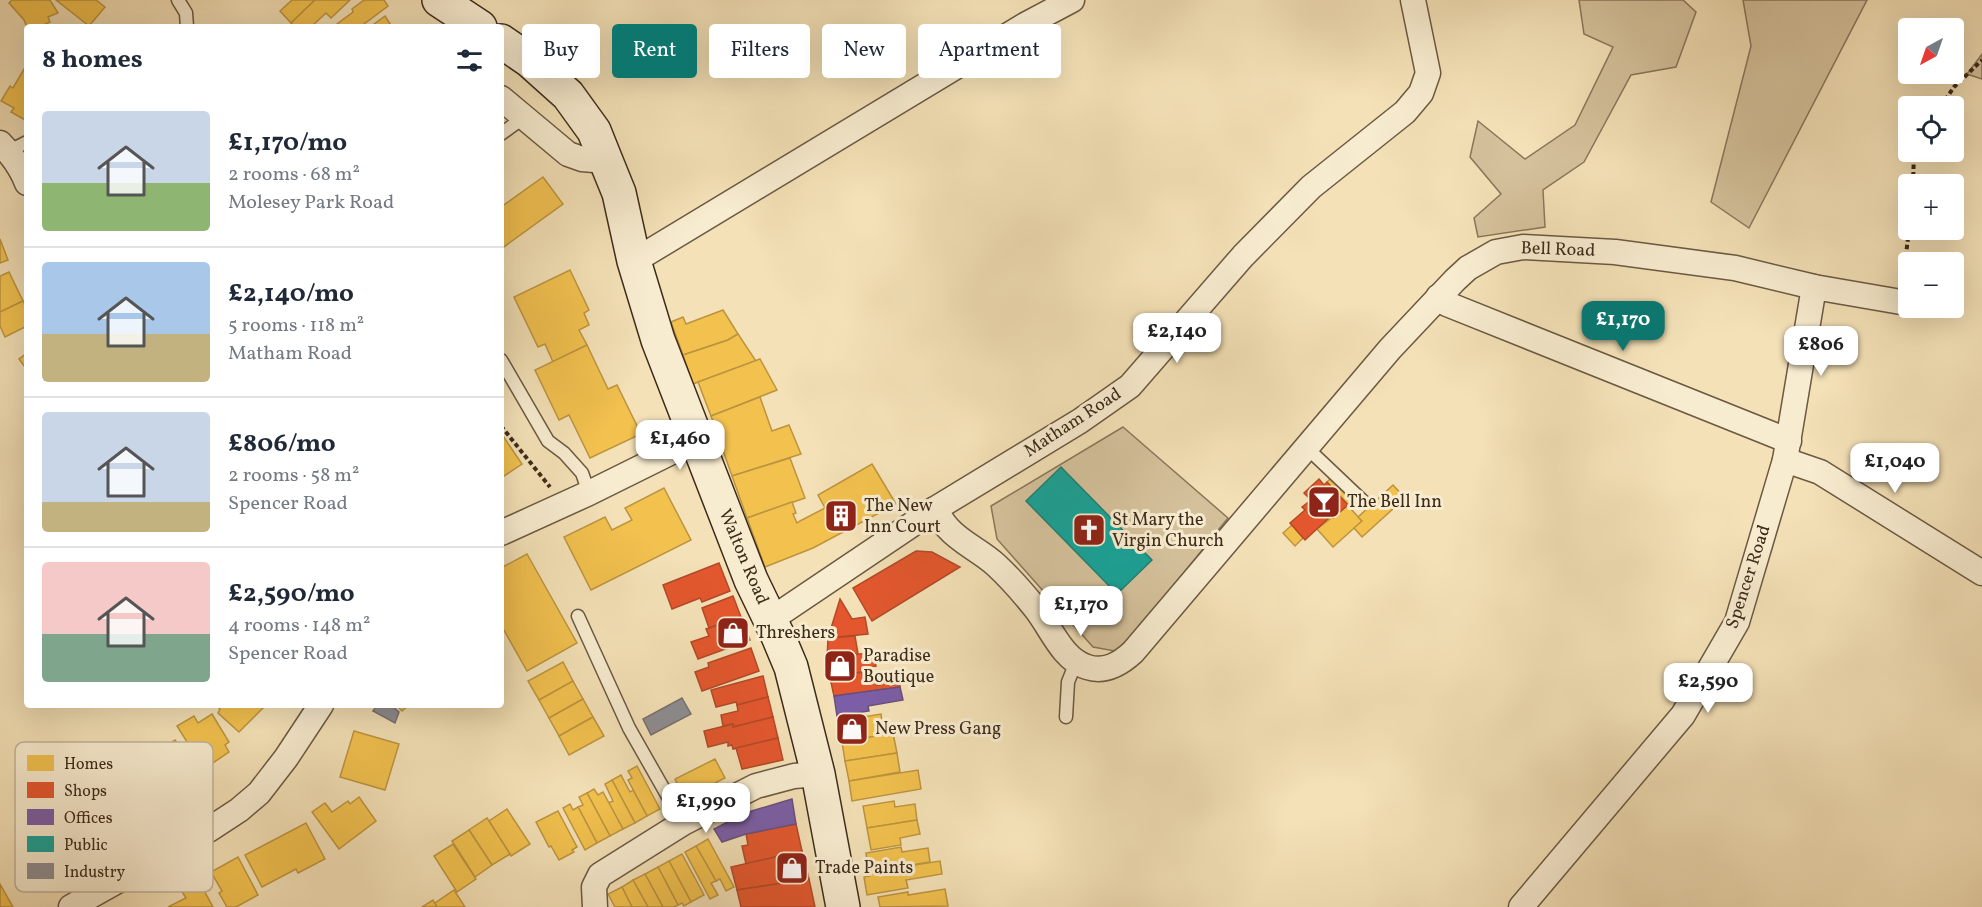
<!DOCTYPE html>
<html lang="en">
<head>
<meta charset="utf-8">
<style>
  :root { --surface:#fff; --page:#f2f2f3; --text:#1f2937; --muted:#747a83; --line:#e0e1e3; --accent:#0f766e }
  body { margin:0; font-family:Vollkorn,serif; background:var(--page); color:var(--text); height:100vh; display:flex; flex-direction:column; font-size:22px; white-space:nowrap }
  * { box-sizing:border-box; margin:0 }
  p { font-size:20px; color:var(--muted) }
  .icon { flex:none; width:33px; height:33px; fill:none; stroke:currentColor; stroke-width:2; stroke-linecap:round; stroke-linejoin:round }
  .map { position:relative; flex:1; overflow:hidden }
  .panel { position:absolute; left:24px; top:24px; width:480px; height:684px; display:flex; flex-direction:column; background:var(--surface); border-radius:6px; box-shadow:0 6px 24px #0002 }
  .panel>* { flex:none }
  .hud { position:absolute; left:522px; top:24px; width:570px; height:54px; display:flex; gap:12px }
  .needle { width:39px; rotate:220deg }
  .fabs { position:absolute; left:1898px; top:18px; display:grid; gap:12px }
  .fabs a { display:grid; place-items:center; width:66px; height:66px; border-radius:6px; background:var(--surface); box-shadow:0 6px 24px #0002; font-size:30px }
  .price { position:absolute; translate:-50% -51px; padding:0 14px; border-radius:12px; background:#fff; color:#222; font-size:20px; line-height:39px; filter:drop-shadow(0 2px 3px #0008) }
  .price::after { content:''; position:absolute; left:50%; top:36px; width:18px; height:14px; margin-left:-9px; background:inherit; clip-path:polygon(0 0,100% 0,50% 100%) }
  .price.selected { background:var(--accent); color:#fff }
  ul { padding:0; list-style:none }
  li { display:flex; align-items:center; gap:18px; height:150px; padding:0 18px }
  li+li { border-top:2px solid var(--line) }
  li span { display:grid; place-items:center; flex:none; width:168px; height:120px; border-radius:6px; color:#555 }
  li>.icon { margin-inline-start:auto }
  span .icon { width:72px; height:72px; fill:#fffc; stroke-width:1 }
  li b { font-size:26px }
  h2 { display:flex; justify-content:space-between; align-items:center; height:72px; padding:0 18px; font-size:26px }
  .tag { padding:0 21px; border-radius:6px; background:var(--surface); box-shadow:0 6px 24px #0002; font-size:21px; line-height:54px }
  .tag.selected { background:var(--accent); color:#fff }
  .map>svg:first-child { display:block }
</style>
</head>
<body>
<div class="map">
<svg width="1982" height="907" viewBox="0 0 1982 907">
  <rect width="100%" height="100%" fill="#f4e1b7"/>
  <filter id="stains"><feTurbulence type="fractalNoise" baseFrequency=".00333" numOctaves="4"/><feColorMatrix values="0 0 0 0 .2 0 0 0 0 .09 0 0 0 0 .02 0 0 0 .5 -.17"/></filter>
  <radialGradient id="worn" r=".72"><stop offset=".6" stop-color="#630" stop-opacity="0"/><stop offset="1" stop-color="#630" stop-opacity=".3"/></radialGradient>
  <g fill="#d5c29c" stroke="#89775c" stroke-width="1.5">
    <path d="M1579 0H1683L1696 12 1676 67 1631 75 1584 162 1543 190 1545 227 1478 237 1474 218 1501 194 1470 157 1478 121 1525 159 1575 125 1613 47 1584 34Z"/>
    <path d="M1743 0H1867L1749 228 1711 202 1751 46Z"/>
    <path d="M1982 54V79L1967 74Z"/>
    <path d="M1123 427 1228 518 1120 652 1093 647 997 539 991 506Z"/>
  </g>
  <g fill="#f2c14e" stroke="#bc943f" stroke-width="1.5">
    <path d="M12 0H50L58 13 48 17 50 22 39 27H27L24 20 9 3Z"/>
    <path d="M56 0H96L105 7 89 26Z"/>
    <path d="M292 0H315L291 23 280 11Z"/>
    <path d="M315 0H350L331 18 326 13 311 27H295L291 23Z"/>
    <path d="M364 0H384L388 6 360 27H333L353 12 352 9Z"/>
    <path d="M385 16 392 27H370Z"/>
    <path d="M27 64V121L11 112 14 108 1 101 10 86 13 88Z"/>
    <path d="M543 177 563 204 501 249V207Z"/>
    <path d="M0 239 8 260 0 263Z"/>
    <path d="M570 270 589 310 584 313 589 325 579 330 587 345 553 362 545 344 538 347 514 297Z"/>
    <path d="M9 272 23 301 0 312V276Z"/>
    <path d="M23 301 27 309V326L5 337 0 326V312Z"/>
    <path d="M723 310 738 334 728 340 683 355 671 322 683 317 686 324Z"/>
    <path d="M738 334 756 361 693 384 683 355 728 340Z"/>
    <path d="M587 345 608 389 617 385 641 434 590 458 569 415 559 420 535 370Z"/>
    <path d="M27 353V370L19 359Z"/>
    <path d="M760 359 777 390 711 416 698 382Z"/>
    <path d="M760 397 772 431 789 425 801 454 732 476 711 416Z"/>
    <path d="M501 433 522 464 501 478Z"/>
    <path d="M790 458 805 498 747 518 732 476Z"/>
    <path d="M872 464 896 504 813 548 765 567 747 518 792 502 796 513 793 514 797 523 800 521 825 508 818 495Z"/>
    <path d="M1331 478 1355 505 1351 509 1362 521 1333 547 1317 529 1348 505 1327 482Z"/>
    <path d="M1393 485 1405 498 1362 537 1354 528 1362 521 1358 517Z"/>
    <path d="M664 488 691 540 591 590 564 537 605 517 612 530 632 520 625 508Z"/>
    <path d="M1292 525 1303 538 1295 546 1283 533Z"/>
    <path d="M527 554 577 643 527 671 501 625V568Z"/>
    <path d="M563 662 573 681 539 700 528 681Z"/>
    <path d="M573 681 583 699 549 718 539 700Z"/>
    <path d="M583 699 593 717 559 736 549 718Z"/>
    <path d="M215 705H266L239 732 218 713 220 709Z"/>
    <path d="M396 705H409L402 711Z"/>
    <path d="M212 714 229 742 225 745 229 752 204 769 177 726 194 716 198 723Z"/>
    <path d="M881 714 884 735 842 742 839 721Z"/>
    <path d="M593 717 604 736 569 755 559 736Z"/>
    <path d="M354 731 399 744 385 790 340 777Z"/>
    <path d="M893 733 897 753 845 761 842 742Z"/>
    <path d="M175 740 195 771 167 789 147 758Z"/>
    <path d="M897 753 900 772 849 781 845 761Z"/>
    <path d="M715 759 725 778 684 799 675 779Z"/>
    <path d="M637 766 660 809 647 816 628 780 632 778 628 771Z"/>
    <path d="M918 770 921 789 852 801 849 781Z"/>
    <path d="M621 775 630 792 633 790 647 816 635 823 612 780Z"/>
    <path d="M612 780 635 823 623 829 608 803 613 801 605 784Z"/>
    <path d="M594 789 598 795 603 792 623 829 610 836 587 793Z"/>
    <path d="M587 793 610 836 597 843 578 807 583 805 579 797Z"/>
    <path d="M359 797 376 821 339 849 312 812 325 803 332 812 348 801 350 804Z"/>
    <path d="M894 801 895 807 915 804 917 820 867 828 863 806Z"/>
    <path d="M570 804 573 810 578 807 597 843 585 850 563 808Z"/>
    <path d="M507 809 530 844 511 856 489 821Z"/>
    <path d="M558 811 577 847 572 850 574 852 559 860 551 846 549 847 536 822Z"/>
    <path d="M487 818 510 854 492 865 469 830Z"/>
    <path d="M917 820 920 834 900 838 901 845 871 850 867 828Z"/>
    <path d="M306 823 325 859 298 873 296 869 262 887 245 855Z"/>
    <path d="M469 830 492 865 475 877 452 841Z"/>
    <path d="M708 839 734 887 726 891 720 879 716 881 696 846Z"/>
    <path d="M453 844 476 879 457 892 434 856Z"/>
    <path d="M696 846 716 881 711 883 718 895 710 899 685 852Z"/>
    <path d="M901 847 902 852 928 848 930 862 869 872 866 853Z"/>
    <path d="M682 854 704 895 691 902 669 861Z"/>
    <path d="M238 857 258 895 236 907H227L219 893 222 891 211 872Z"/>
    <path d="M669 861 691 902 684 906 682 903 678 905 658 867Z"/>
    <path d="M940 861 942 874 906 880 908 888 867 895 864 877 870 876 869 872Z"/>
    <path d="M658 867 678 905 674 907H663L645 874Z"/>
    <path d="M645 874 663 907H648L633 880Z"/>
    <path d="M633 880 648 907H632L622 887Z"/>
    <path d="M199 881 213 907H168L186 898 181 890Z"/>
    <path d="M0 884 13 907H0Z"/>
    <path d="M622 887 632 907H615L608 894Z"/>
    <path d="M945 889 948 906 880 907 878 897 908 892V895Z"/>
    <path d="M454 890 465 907H437L435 903Z"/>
    <path d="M433 900 437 907H422Z"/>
  </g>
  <g fill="#e4572e" stroke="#b24a28" stroke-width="1.5">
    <path d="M1319 479 1324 485 1327 482 1348 505 1333 518 1331 516 1305 540 1290 523 1305 510 1302 507 1311 500 1304 493Z"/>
    <path d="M916 551 932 552 960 567 872 621 853 588Z"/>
    <path d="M719 563 730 591 702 602 700 598 672 609 663 585Z"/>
    <path d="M733 596 741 617 709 628 702 608Z"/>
    <path d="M840 599 852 619 865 617 868 634 828 638Z"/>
    <path d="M741 617 750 640 698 659 691 642 709 636 706 629Z"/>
    <path d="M855 636 858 654 827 659 828 638Z"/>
    <path d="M751 648 759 671 702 691 695 672 709 667 708 663Z"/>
    <path d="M873 652 876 666 861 668 862 672 830 678 827 659Z"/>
    <path d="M862 672 863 680 875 678 876 685H880L879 678 899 676 900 687 834 696 830 678Z"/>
    <path d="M763 676 768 697 737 705 736 702 716 707 711 690Z"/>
    <path d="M768 697 773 717 733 727V724L723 726 721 715 738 711 737 705Z"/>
    <path d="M773 717 778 738 733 749 732 745 728 746V742L708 747 704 731 733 724V727Z"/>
    <path d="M778 738 783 760 742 769 736 748Z"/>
    <path d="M796 824 802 851 746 864 742 846 748 845 746 834Z"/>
    <path d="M802 851 809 879 737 890 731 867Z"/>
    <path d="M809 879 815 907H741L737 890Z"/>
  </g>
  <g fill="#7b5ea7" stroke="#684f7d" stroke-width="1.5">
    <path d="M900 687 903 700 868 706 869 711 837 716 834 696Z"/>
    <path d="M792 799 796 824 746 834 722 842 714 829 745 813Z"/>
  </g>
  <path fill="#17a398" stroke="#227f72" stroke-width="1.5" d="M1061 467 1152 560 1117 594 1026 501Z"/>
  <g fill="#8d8d92" stroke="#75706e" stroke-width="1.5">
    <path d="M682 698 691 714 651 735 643 719Z"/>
    <path d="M377 705H391L399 712 395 723 373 711Z"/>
  </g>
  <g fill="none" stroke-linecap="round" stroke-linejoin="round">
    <g stroke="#6b5942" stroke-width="15">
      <g id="lane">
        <path d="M178 0 186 13 187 27"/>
        <path d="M501 134 523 118"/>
        <path d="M9 151 27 142"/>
        <path d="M501 360 548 441 564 453 582 473 589 493"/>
        <path d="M1306 447 1364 502"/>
        <path d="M578 616 629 728 683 823"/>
        <path d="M1066 717 1068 682 1076 662"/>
      </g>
    </g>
    <g stroke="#6b5942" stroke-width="27">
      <g id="street">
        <path d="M501 98 568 154 582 159 606 161"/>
        <path d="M0 143C12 155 21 167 27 183"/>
        <path d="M634 261 1025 25 1072 0"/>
        <path d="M1438 297 1447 304 1789 441"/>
        <path d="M1785 460 1820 472 1982 573"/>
        <path d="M935 509C939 516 943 523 948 528 961 543 981 551 996 565 1010 578 1024 594 1036 609 1051 628 1062 659 1087 667 1105 673 1120 664 1133 652L1390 349 1455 280 1468 268 1496 252 1523 247 1615 252 1735 268 1814 287 1901 302"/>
        <path d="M501 533 589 493 696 440"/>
        <path d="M770 620 935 509 1080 421 1130 386 1243 256 1311 187 1405 112 1421 93 1428 73 1413 0"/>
        <path d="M71 907 210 829 239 810 259 793 286 758 321 705"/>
        <path d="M595 907 594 887 600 875 683 823 756 786 794 776 818 774"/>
        <path d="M1521 907 1683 715 1737 622 1785 460 1814 287"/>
      </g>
    </g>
    <g stroke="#3d2c1b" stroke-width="36">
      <g id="secondary">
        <path d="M439 0 480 27"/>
        <path d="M501 41 530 61 568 95 594 131 606 161 619 193 634 261 658 340 751 580 778 636 791 667 818 774 843 907"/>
      </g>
    </g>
    <g stroke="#3d2c1b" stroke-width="4" stroke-dasharray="4.5 3" stroke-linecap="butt">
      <path d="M1941 106 1954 87 1982 60"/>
      <path d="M1913 184 1914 152"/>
      <path d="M1903 279 1909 230"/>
      <path d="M501 426 550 487"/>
    </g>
    <use href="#lane" stroke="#f8ecd0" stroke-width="12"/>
    <use href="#street" stroke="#f8ecd0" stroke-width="24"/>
    <use href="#secondary" stroke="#f8ecd0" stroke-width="33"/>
  </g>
  <defs>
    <g id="bar-square" transform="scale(1.725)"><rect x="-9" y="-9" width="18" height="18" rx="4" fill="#8f2418" stroke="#f8ecd0"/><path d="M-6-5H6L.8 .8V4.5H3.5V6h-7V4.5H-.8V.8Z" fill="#fff"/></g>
    <g id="building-square" transform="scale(1.725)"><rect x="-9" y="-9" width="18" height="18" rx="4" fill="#8f2418" stroke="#f8ecd0"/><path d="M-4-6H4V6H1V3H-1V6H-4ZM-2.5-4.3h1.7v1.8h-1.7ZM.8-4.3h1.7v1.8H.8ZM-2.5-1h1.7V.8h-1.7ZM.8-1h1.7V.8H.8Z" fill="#fff"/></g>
    <g id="church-square" transform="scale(1.725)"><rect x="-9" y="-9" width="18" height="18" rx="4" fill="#8f2418" stroke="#f8ecd0"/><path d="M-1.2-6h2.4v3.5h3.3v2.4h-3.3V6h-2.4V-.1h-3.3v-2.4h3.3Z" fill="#fff"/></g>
    <g id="shop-square" transform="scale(1.725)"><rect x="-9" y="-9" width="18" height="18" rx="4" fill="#8f2418" stroke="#f8ecd0"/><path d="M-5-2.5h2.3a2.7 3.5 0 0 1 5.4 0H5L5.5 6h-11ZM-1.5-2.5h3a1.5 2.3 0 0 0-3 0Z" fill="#fff"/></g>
  </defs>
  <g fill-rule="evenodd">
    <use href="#bar-square" x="1324" y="502"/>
    <use href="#building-square" x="841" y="516"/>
    <use href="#church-square" x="1089" y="530"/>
    <use href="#shop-square" x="733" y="633"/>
    <use href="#shop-square" x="840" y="666"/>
    <use href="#shop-square" x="852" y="729"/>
    <use href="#shop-square" x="792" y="868"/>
  </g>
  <g text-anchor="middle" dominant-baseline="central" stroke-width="6" stroke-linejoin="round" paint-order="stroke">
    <g font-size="18" fill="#3d2c1b" stroke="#f8ecd0">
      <text transform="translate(1558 250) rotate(2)">Bell Road</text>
      <text transform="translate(1073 423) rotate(-33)">Matham Road</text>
      <text transform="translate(743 557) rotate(67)">Walton Road</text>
      <text transform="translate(1749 577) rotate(-72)">Spencer Road</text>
    </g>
    <g font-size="18" fill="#3d2c1b" stroke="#f8ecd0" text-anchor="start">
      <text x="1347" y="502">The Bell Inn</text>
      <text x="864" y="506">The New<tspan x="864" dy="21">Inn Court</tspan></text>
      <text x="1112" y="520">St Mary the<tspan x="1112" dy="21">Virgin Church</tspan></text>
      <text x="756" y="633">Threshers</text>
      <text x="863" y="656">Paradise<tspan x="863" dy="21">Boutique</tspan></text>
      <text x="875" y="729">New Press Gang</text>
      <text x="815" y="868">Trade Paints</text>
    </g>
  </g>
  <rect x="15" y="742" width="198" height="150" rx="9" fill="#f8ecd0" stroke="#c0b29a" stroke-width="1.5"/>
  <rect x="27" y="755" width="27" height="16" fill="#f2c14e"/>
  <rect x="27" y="782" width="27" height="16" fill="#e4572e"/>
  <rect x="27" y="809" width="27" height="16" fill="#7b5ea7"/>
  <rect x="27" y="836" width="27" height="16" fill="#17a398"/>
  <rect x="27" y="863" width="27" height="16" fill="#8d8d92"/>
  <g font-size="16" fill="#3d2c1b">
    <text x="64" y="769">Homes</text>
    <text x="64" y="796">Shops</text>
    <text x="64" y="823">Offices</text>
    <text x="64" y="850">Public</text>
    <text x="64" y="877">Industry</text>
  </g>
  <rect width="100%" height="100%" filter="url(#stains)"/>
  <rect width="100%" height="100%" fill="url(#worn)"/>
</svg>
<div class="fabs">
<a><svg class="needle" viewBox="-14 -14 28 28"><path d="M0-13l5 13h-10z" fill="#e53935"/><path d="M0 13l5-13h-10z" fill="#747a83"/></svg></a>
<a><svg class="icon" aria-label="locate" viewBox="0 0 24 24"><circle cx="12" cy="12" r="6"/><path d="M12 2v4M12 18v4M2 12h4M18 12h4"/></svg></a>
<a>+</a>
<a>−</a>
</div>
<b class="price selected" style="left:1623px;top:352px">£1,170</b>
<b class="price" style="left:1177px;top:364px">£2,140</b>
<b class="price" style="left:1821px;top:377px">£806</b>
<b class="price" style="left:680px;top:471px">£1,460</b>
<b class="price" style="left:1895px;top:494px">£1,040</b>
<b class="price" style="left:1081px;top:637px">£1,170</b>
<b class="price" style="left:1708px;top:714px">£2,590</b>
<b class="price" style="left:706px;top:834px">£1,990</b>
<div class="hud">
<a class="tag">Buy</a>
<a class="tag selected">Rent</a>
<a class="tag">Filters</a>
<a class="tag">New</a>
<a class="tag">Apartment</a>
</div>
<section class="panel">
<h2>8 homes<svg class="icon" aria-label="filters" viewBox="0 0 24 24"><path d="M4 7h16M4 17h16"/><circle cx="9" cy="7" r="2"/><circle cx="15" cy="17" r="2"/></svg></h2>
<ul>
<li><span style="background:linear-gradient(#c9d6e8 60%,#8fb573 0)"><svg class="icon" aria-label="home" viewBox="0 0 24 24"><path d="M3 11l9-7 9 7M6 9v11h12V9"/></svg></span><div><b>£1,170/mo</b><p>2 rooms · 68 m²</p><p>Molesey Park Road</p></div></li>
<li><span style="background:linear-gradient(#a9c7e8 60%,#c2b280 0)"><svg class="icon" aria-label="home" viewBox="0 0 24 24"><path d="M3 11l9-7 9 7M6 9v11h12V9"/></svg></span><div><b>£2,140/mo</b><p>5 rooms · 118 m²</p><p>Matham Road</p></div></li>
<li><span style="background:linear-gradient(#c9d6e8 75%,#c2b280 0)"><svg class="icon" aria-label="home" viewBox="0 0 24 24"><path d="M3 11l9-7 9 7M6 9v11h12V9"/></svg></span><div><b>£806/mo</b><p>2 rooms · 58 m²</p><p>Spencer Road</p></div></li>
<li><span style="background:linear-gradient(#f6c9c9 60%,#7fa58c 0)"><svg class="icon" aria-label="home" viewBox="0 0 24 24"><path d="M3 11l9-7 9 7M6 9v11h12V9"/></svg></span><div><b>£2,590/mo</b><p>4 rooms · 148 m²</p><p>Spencer Road</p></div></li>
</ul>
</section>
</div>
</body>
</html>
